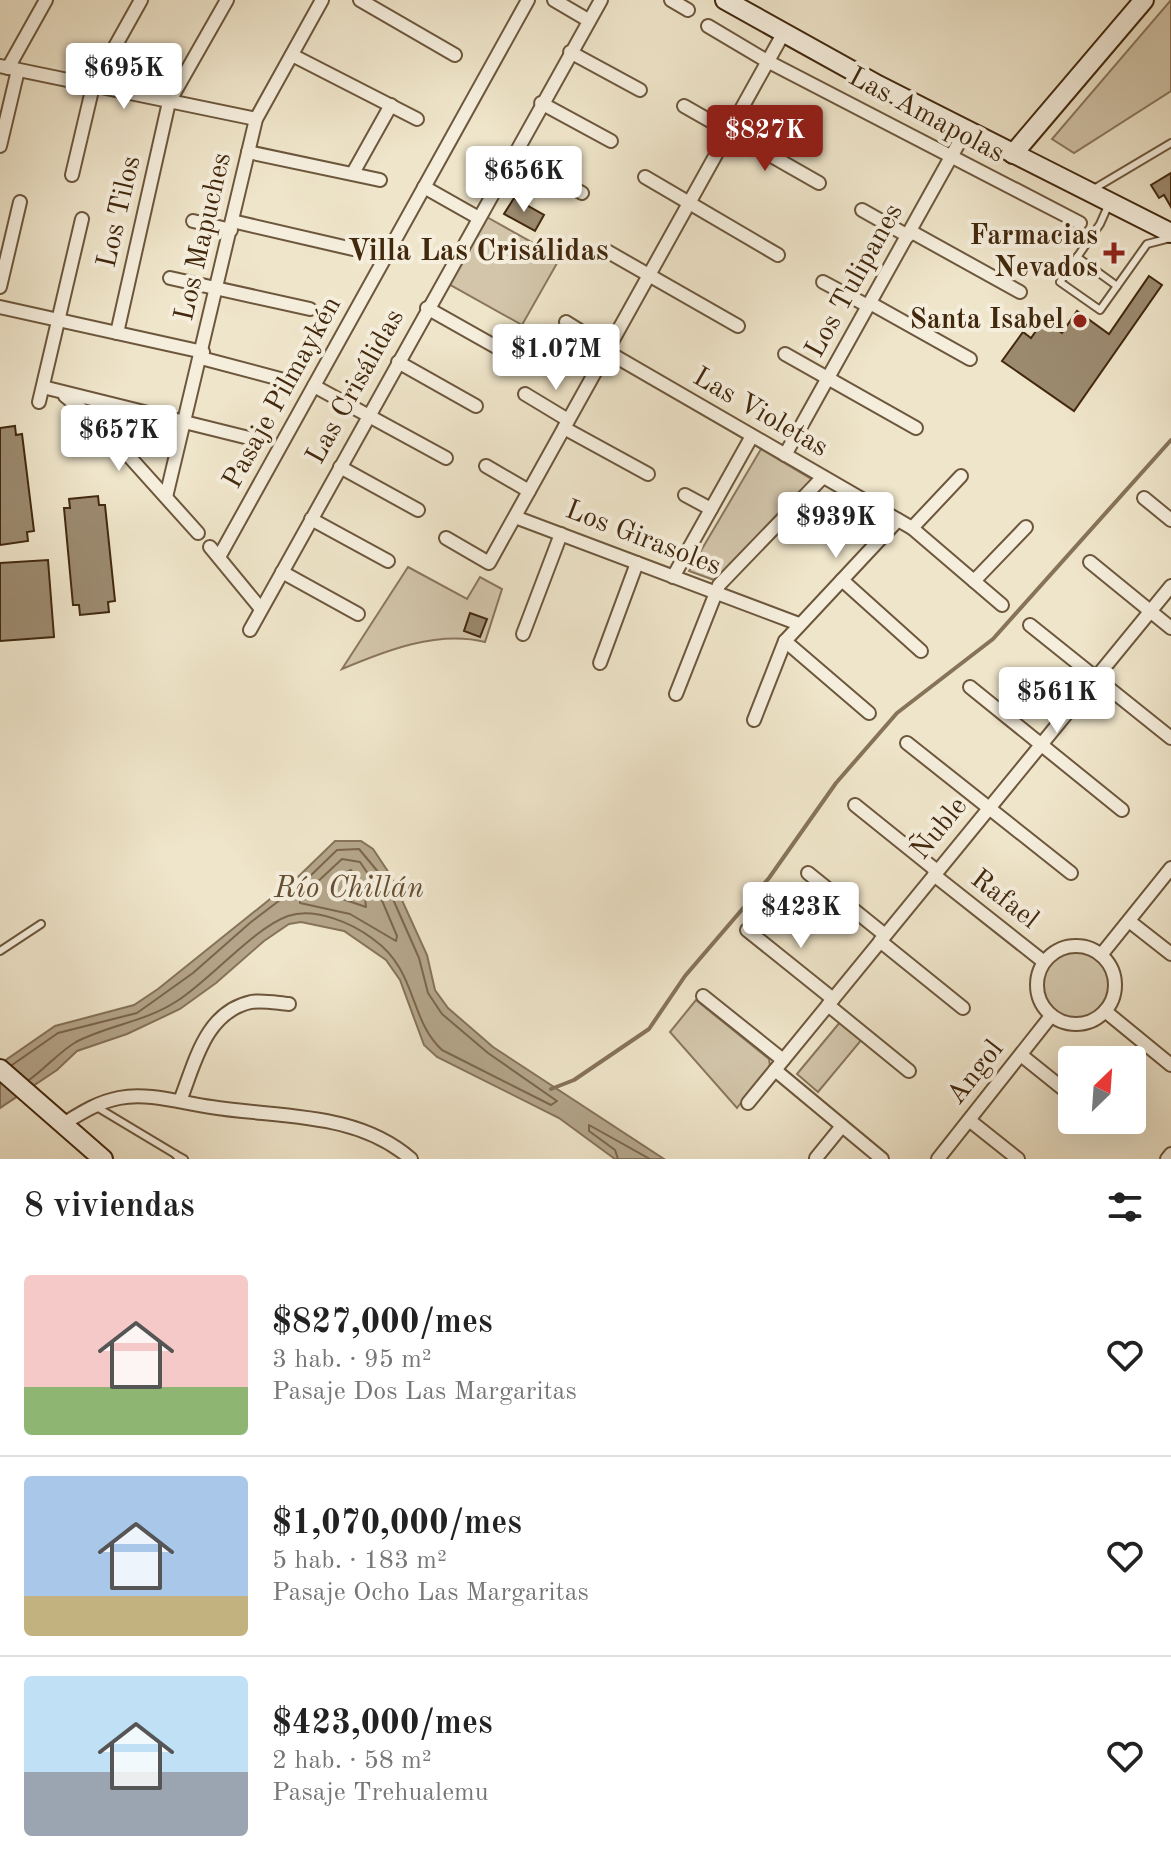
<!DOCTYPE html>
<html lang="es">
<head>
<meta charset="utf-8">
<style>
  :root { --surface:#fff; --page:#f6f6f6; --text:#222; --muted:#767676; --line:#e0e0e0; --accent:#8f2418 }
  body { margin:0; font-family:"Old Standard TT",serif; background:var(--page); color:var(--text); height:100vh; display:flex; flex-direction:column; font-size:30px; white-space:nowrap }
  * { box-sizing:border-box; margin:0 }
  p { font-size:26px; color:var(--muted) }
  .icon { flex:none; width:44px; height:44px; fill:none; stroke:currentColor; stroke-width:2; stroke-linecap:round; stroke-linejoin:round }
  .map { position:relative; height:1159px; overflow:hidden }
  .sheet { display:flex; flex-direction:column; background:var(--surface); flex:1 }
  .sheet>* { flex:none }
  .needle { width:52px; rotate:25deg }
  .tools { position:absolute; left:1058px; top:1046px; display:grid; gap:16px }
  .tools a { display:grid; place-items:center; width:88px; height:88px; border-radius:8px; background:var(--surface); box-shadow:0 8px 32px #0002; font-size:40px }
  .price { position:absolute; translate:-50% -68px; padding:0 18px; border-radius:8px; background:#fff; color:#222; font-size:26px; line-height:52px; filter:drop-shadow(0 2px 4px #0008) }
  .price::after { content:''; position:absolute; left:50%; top:48px; width:24px; height:18px; margin-left:-12px; background:inherit; clip-path:polygon(0 0,100% 0,50% 100%) }
  .price.current { background:var(--accent); color:#fff }
  ul { padding:0; list-style:none }
  li { display:flex; align-items:center; gap:24px; height:200px; padding:0 24px }
  li+li { border-top:2px solid var(--line) }
  li span { display:grid; place-items:center; flex:none; width:224px; height:160px; border-radius:8px; color:#555 }
  li>.icon { margin-inline-start:auto }
  span .icon { width:96px; height:96px; fill:#fffc; stroke-width:1 }
  li b { font-size:34px }
  h2 { display:flex; justify-content:space-between; align-items:center; height:96px; padding:0 24px; font-size:34px }
  .map>svg:first-child { display:block }
</style>
</head>
<body>
<div class="map">
<svg width="1171" height="1159" viewBox="0 0 1171 1159">
  <rect width="100%" height="100%" fill="#efe5ca"/>
  <filter id="stains"><feTurbulence type="fractalNoise" baseFrequency=".0025" numOctaves="4"/><feColorMatrix values="0 0 0 0 .2 0 0 0 0 .09 0 0 0 0 .02 0 0 0 .5 -.17"/></filter>
  <radialGradient id="worn" r=".72"><stop offset=".6" stop-color="#630" stop-opacity="0"/><stop offset="1" stop-color="#630" stop-opacity=".3"/></radialGradient>
  <g fill="#d2c5aa" stroke="#8a765c" stroke-width="2">
    <path d="M1171 0V91L1074 153 1052 139Z"/>
    <path d="M485 216 560 258 522 325 447 283Z"/>
    <path d="M761 449 813 480 714 580 689 571Z"/>
    <path d="M408 567 467 599 480 577 502 589 485 642C437 630 385 651 342 669Z"/>
    <circle cx="1077" cy="986" r="36"/>
    <path d="M696 1000 769 1059 770 1066 737 1108 670 1032Z"/>
    <path d="M841 1021 863 1038 818 1092 797 1074Z"/>
  </g>
  <path fill="#b4a58a" stroke="#867358" stroke-width="2" d="M335 841H361L373 849 391 876 427 955 435 990 448 1008 493 1047 664 1159H615L559 1118 437 1057 424 1045 400 980 386 960 344 931 301 922 289 924 264 941 216 983 180 1009 127 1034 77 1051 57 1070 0 1108V1064L55 1026 134 1005 158 989 300 875Z"/>
  <g fill="none" stroke-linecap="round" stroke-linejoin="round">
    <g stroke="#7b664c" stroke-width="2">
      <path d="M342 859 360 862 375 884 397 936 396 941 350 914 300 903V898Z"/>
      <path d="M351 870 364 889 366 907 328 894 343 874Z"/>
      <path d="M12 1065 58 1033 137 1013 193 973 251 922 305 881 337 850 359 849 384 879 419 958 428 993 442 1014 488 1053 557 1101 551 1105 442 1050C408 1018 418 971 373 939 352 923 315 907 288 916 254 928 210 980 177 1001 145 1022 109 1025 76 1042 60 1051 45 1069 29 1080"/>
      <path d="M618 1159 615 1150 589 1131V1125L650 1159"/>
    </g>
    <path stroke="#867358" stroke-width="4" d="M551 1089 574 1080 649 1029 685 976 769 878 836 783 897 713 993 639 1171 440"/>
  </g>
  <g fill="#9c8a6f" stroke="#42280d" stroke-width="2">
    <path d="M1171 173V207L1164 195 1159 198 1151 185Z"/>
    <path d="M514 198 544 215 535 231 504 214Z"/>
    <path d="M1149 276 1162 285 1074 411 1002 361 1023 332 1031 338 1043 321 1062 333 1077 311 1109 334Z"/>
    <path d="M15 426 16 435 22 434 34 531 27 532 28 541 0 545V428Z"/>
    <path d="M98 496 99 505H105L115 601 108 602 109 612 80 615 79 605H73L64 508H70L69 499Z"/>
    <path d="M48 560 54 637 0 641V563Z"/>
    <path d="M470 613 487 619 480 637 464 631Z"/>
  </g>
  <g fill="none" stroke-linecap="round" stroke-linejoin="round">
    <g stroke="#6d573c" stroke-width="10">
      <g id="lane">
        <path d="M1092 190 1171 143"/>
        <path d="M1108 206 1100 224 1060 282 1100 310 1147 244 1170 238"/>
        <path d="M1077 257 1117 286"/>
        <path d="M0 951 41 924"/>
        <path d="M95 1106 175 1154"/>
        <path d="M179 1159 175 1154 184 1159"/>
      </g>
    </g>
    <g stroke="#6d573c" stroke-width="16">
      <g id="street">
        <path d="M360 0 455 55"/>
        <path d="M554 0 588 20"/>
        <path d="M671 0 688 10"/>
        <path d="M708 26 767 61 1080 223"/>
        <path d="M570 52 640 90"/>
        <path d="M292 55 417 119"/>
        <path d="M0 66 256 119"/>
        <path d="M8 68 46 0"/>
        <path d="M541 103 611 141"/>
        <path d="M684 106 819 183"/>
        <path d="M0 146 18 70"/>
        <path d="M248 152 380 180"/>
        <path d="M512 155 582 193"/>
        <path d="M353 173 391 105"/>
        <path d="M72 175 93 86 141 0"/>
        <path d="M645 177 778 255"/>
        <path d="M424 187 477 217"/>
        <path d="M862 210 908 236"/>
        <path d="M193 221 231 230"/>
        <path d="M232 221 353 249"/>
        <path d="M910 231 1020 292"/>
        <path d="M605 250 738 326"/>
        <path d="M170 278 310 309"/>
        <path d="M823 282 868 306"/>
        <path d="M0 287 20 202"/>
        <path d="M870 303 970 359"/>
        <path d="M0 307 203 352"/>
        <path d="M427 308 505 352"/>
        <path d="M566 322 608 348"/>
        <path d="M117 333 169 102 227 0"/>
        <path d="M606 351 912 528 1002 605"/>
        <path d="M785 354 916 428"/>
        <path d="M201 358 284 380"/>
        <path d="M398 362 476 406"/>
        <path d="M314 386 446 458"/>
        <path d="M43 387 253 439"/>
        <path d="M525 394 568 420"/>
        <path d="M65 396 100 424 198 533"/>
        <path d="M39 402 82 219"/>
        <path d="M564 428 648 474"/>
        <path d="M785 455 966 130"/>
        <path d="M486 466 529 491"/>
        <path d="M340 467 418 510"/>
        <path d="M685 495 711 509"/>
        <path d="M166 497 256 119 322 0"/>
        <path d="M1144 498 1171 520"/>
        <path d="M515 517 799 624"/>
        <path d="M311 519 388 561"/>
        <path d="M912 528 961 476"/>
        <path d="M446 538 489 563 783 34"/>
        <path d="M210 547 261 609"/>
        <path d="M219 557 528 0"/>
        <path d="M1090 562 1171 628"/>
        <path d="M282 572 358 614"/>
        <path d="M673 577 752 436"/>
        <path d="M842 580 921 651"/>
        <path d="M974 581 1026 527"/>
        <path d="M1030 625 1171 738"/>
        <path d="M250 630 601 0"/>
        <path d="M523 634 561 534"/>
        <path d="M785 641 869 713"/>
        <path d="M600 663 637 563"/>
        <path d="M970 687 1122 810"/>
        <path d="M676 694 719 585 823 477"/>
        <path d="M754 720 785 641 898 520"/>
        <path d="M907 743 1071 873"/>
        <path d="M855 805 937 871"/>
        <path d="M808 873 885 935"/>
        <path d="M934 875 1044 962"/>
        <path d="M1129 921 1171 954"/>
        <path d="M747 930 833 999"/>
        <path d="M880 941 963 1008"/>
        <circle cx="1076" cy="985" r="39"/>
        <path d="M1101 955 1171 868"/>
        <path d="M703 996 783 1060"/>
        <path d="M828 1005 909 1071"/>
        <path d="M1105 1011 1171 1065"/>
        <path d="M1021 1055 1072 1096"/>
        <path d="M775 1070 882 1159"/>
        <path d="M180 1101C195 1063 205 1012 251 1002 262 1000 277 1003 289 1004"/>
        <path d="M748 1103 1171 586"/>
        <path d="M969 1120 1018 1159"/>
        <path d="M1102 1120 1107 1124"/>
        <path d="M63 1124C81 1113 98 1102 119 1098 148 1092 182 1103 211 1107 279 1118 356 1111 411 1159"/>
        <path d="M816 1158 842 1126"/>
        <path d="M938 1159 1051 1016"/>
        <path d="M1167 1159 1171 1154"/>
      </g>
    </g>
    <g stroke="#42280d" stroke-width="22">
      <g id="secondary">
        <path d="M725 0 878 85 1171 233"/>
        <path d="M1013 154 1144 0"/>
        <path d="M0 1069 103 1159"/>
      </g>
    </g>
    <use href="#lane" stroke="#f5eedd" stroke-width="6"/>
    <use href="#street" stroke="#f5eedd" stroke-width="12"/>
    <use href="#secondary" stroke="#f5eedd" stroke-width="18"/>
  </g>
  <g fill="#8f2418" stroke="#f5eedd" stroke-width="3">
    <path d="M1110 241h8v8h8v8h-8v8h-8v-8h-8v-8h8z"/>
    <circle cx="1080" cy="321" r="8"/>
  </g>
  <g text-anchor="middle" dominant-baseline="central" stroke-width="8" stroke-linejoin="round" paint-order="stroke">
    <g font-size="28" fill="#42280d" stroke="#f5eedd">
      <text transform="translate(926 116) rotate(28)">Las Amapolas</text>
      <text transform="translate(120 212) rotate(-77)">Los Tilos</text>
      <text transform="translate(204 237) rotate(-77)">Los Mapuches</text>
      <text transform="translate(855 281) rotate(-61)">Los Tulipanes</text>
      <text transform="translate(356 387) rotate(-61)">Las Crisálidas</text>
      <text transform="translate(283 393) rotate(-61)">Pasaje Pilmaykén</text>
      <text transform="translate(760 413) rotate(30)">Las Violetas</text>
      <text transform="translate(643 539) rotate(21)">Los Girasoles</text>
      <text transform="translate(940 829) rotate(-51)">Ñuble</text>
      <text transform="translate(1004 900) rotate(38)">Rafael</text>
      <text transform="translate(976 1073) rotate(-52)">Angol</text>
    </g>
    <g font-size="28" font-weight="bold" fill="#42280d" stroke="#f5eedd" text-anchor="end">
      <text x="1098" y="237">Farmacias<tspan x="1098" dy="32">Nevados</tspan></text>
      <text x="1064" y="321">Santa Isabel</text>
    </g>
    <g font-size="30" font-weight="bold" fill="#42280d" stroke="#f5eedd">
      <text x="478" y="252">Villa Las Crisálidas</text>
    </g>
    <g font-size="30" font-style="italic" fill="#644e32" stroke="#f5eedd">
      <text x="349" y="889">Río Chillán</text>
    </g>
  </g>
  <rect width="100%" height="100%" filter="url(#stains)"/>
  <rect width="100%" height="100%" fill="url(#worn)"/>
</svg>
<div class="tools">
<a><svg class="needle" viewBox="-14 -14 28 28"><path d="M0-13l5 13h-10z" fill="#e53935"/><path d="M0 13l5-13h-10z" fill="#767676"/></svg></a>
</div>
<b class="price" style="left:124px;top:111px">$695K</b>
<b class="price current" style="left:765px;top:173px">$827K</b>
<b class="price" style="left:524px;top:214px">$656K</b>
<b class="price" style="left:556px;top:392px">$1.07M</b>
<b class="price" style="left:119px;top:473px">$657K</b>
<b class="price" style="left:836px;top:560px">$939K</b>
<b class="price" style="left:1057px;top:735px">$561K</b>
<b class="price" style="left:801px;top:950px">$423K</b>
</div>
<section class="sheet">
<h2>8 viviendas<svg class="icon" aria-label="filters" viewBox="0 0 24 24"><path d="M4 7h16M4 17h16"/><circle cx="9" cy="7" r="2"/><circle cx="15" cy="17" r="2"/></svg></h2>
<ul>
<li><span style="background:linear-gradient(#f6c9c9 70%,#8fb573 0)"><svg class="icon" aria-label="home" viewBox="0 0 24 24"><path d="M3 11l9-7 9 7M6 9v11h12V9"/></svg></span><div><b>$827,000/mes</b><p>3 hab. · 95 m²</p><p>Pasaje Dos Las Margaritas</p></div><svg class="icon" aria-label="heart" viewBox="0 0 24 24"><path d="M12 20l-8-8c-3-5 5-10 8-4 3-6 11-1 8 4z"/></svg></li>
<li><span style="background:linear-gradient(#a9c7e8 75%,#c2b280 0)"><svg class="icon" aria-label="home" viewBox="0 0 24 24"><path d="M3 11l9-7 9 7M6 9v11h12V9"/></svg></span><div><b>$1,070,000/mes</b><p>5 hab. · 183 m²</p><p>Pasaje Ocho Las Margaritas</p></div><svg class="icon" aria-label="heart" viewBox="0 0 24 24"><path d="M12 20l-8-8c-3-5 5-10 8-4 3-6 11-1 8 4z"/></svg></li>
<li><span style="background:linear-gradient(#bfe0f5 60%,#9aa5b1 0)"><svg class="icon" aria-label="home" viewBox="0 0 24 24"><path d="M3 11l9-7 9 7M6 9v11h12V9"/></svg></span><div><b>$423,000/mes</b><p>2 hab. · 58 m²</p><p>Pasaje Trehualemu</p></div><svg class="icon" aria-label="heart" viewBox="0 0 24 24"><path d="M12 20l-8-8c-3-5 5-10 8-4 3-6 11-1 8 4z"/></svg></li>
</ul>
</section>
</body>
</html>
